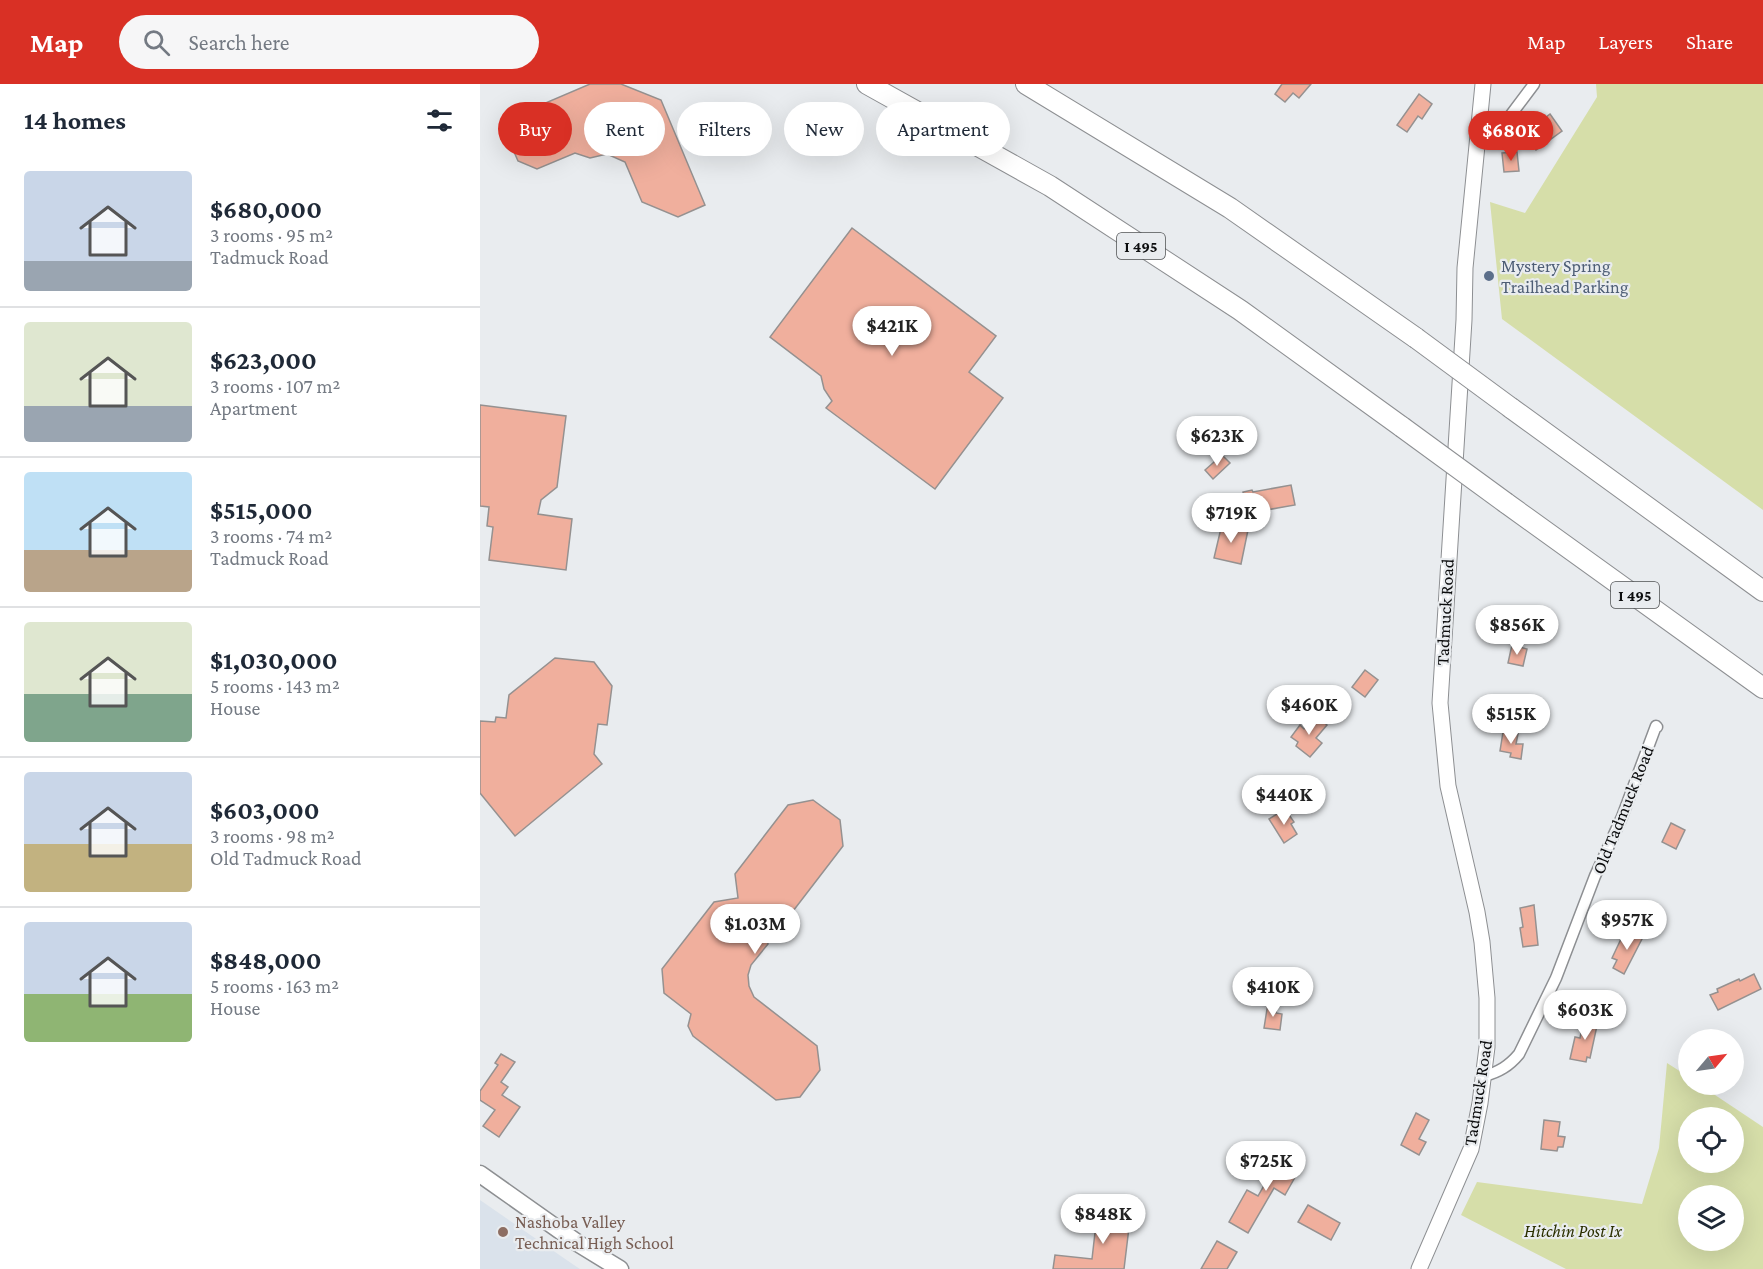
<!DOCTYPE html>
<html lang="en">
<head>
<meta charset="utf-8">
<style>
  :root { --surface:#fff; --page:#f6f6f7; --text:#1f2937; --muted:#747a83; --line:#e0e1e3; --accent:#d93025 }
  body { margin:0; font-family:"Crimson Pro",serif; background:var(--page); color:var(--text); height:100vh; display:flex; flex-direction:column; font-size:22px; white-space:nowrap }
  * { box-sizing:border-box; margin:0 }
  p { font-size:20px; color:var(--muted) }
  .icon { flex:none; width:33px; height:33px; fill:none; stroke:currentColor; stroke-width:2; stroke-linecap:round; stroke-linejoin:round }
  .map { position:relative; flex:1; overflow:hidden }
  .side { display:flex; flex-direction:column; background:var(--surface); width:480px }
  .side>* { flex:none }
  .hud { position:absolute; left:18px; top:18px; width:570px; height:54px; display:flex; gap:12px }
  .needle { width:39px; rotate:61deg }
  .tools { position:absolute; left:1198px; top:945px; display:grid; gap:12px }
  .tools a { display:grid; place-items:center; width:66px; height:66px; border-radius:50%; background:var(--surface); box-shadow:0 6px 24px #0002; font-size:30px }
  .price { position:absolute; translate:-50% -51px; padding:0 14px; border-radius:21px; background:#fff; color:#222; font-size:20px; line-height:39px; filter:drop-shadow(0 2px 3px #0008) }
  .price::after { content:''; position:absolute; left:50%; top:36px; width:18px; height:14px; margin-left:-9px; background:inherit; clip-path:polygon(0 0,100% 0,50% 100%) }
  .price.current { background:var(--accent); color:#fff }
  ul { padding:0; list-style:none }
  li { display:flex; align-items:center; gap:18px; height:150px; padding:0 24px }
  li+li { border-top:2px solid var(--line) }
  li span { display:grid; place-items:center; flex:none; width:168px; height:120px; border-radius:6px; color:#555 }
  li>.icon { margin-inline-start:auto }
  span .icon { width:72px; height:72px; fill:#fffc; stroke-width:1 }
  li b { font-size:26px }
  h2 { display:flex; justify-content:space-between; align-items:center; height:72px; padding:0 24px; font-size:26px }
  .tag { padding:0 21px; border-radius:27px; background:var(--surface); box-shadow:0 6px 24px #0002; font-size:21px; line-height:54px }
  .tag.current { background:var(--accent); color:#fff }
  header { display:flex; align-items:center; gap:36px; box-sizing:border-box; height:84px; padding:0 30px; background:var(--accent); color:#fff }
  header strong { font-size:28px }
  nav { display:flex; gap:33px; margin-inline-start:auto; font-size:21px }
  .search { width:420px; height:54px; background:var(--page); display:flex; align-items:center; gap:15px; box-sizing:border-box; padding:0 21px; border-radius:33px; color:var(--muted); font-size:22px }
  main { display:flex; flex:1; min-height:0 }
  .map>svg:first-child { display:block }
</style>
</head>
<body>
<header>
<strong>Map</strong>
<div class="search"><svg class="icon" aria-label="search" viewBox="0 0 24 24"><circle cx="10" cy="10" r="6"/><path d="M15 15l6 6"/></svg>Search here</div>
<nav><a>Map</a><a>Layers</a><a>Share</a></nav>
</header>
<main>
<section class="side">
<h2>14 homes<svg class="icon" aria-label="filters" viewBox="0 0 24 24"><path d="M4 7h16M4 17h16"/><circle cx="9" cy="7" r="2"/><circle cx="15" cy="17" r="2"/></svg></h2>
<ul>
<li><span style="background:linear-gradient(#c9d6e8 75%,#9aa5b1 0)"><svg class="icon" aria-label="home" viewBox="0 0 24 24"><path d="M3 11l9-7 9 7M6 9v11h12V9"/></svg></span><div><b>$680,000</b><p>3 rooms · 95 m²</p><p>Tadmuck Road</p></div></li>
<li><span style="background:linear-gradient(#dfe7d0 70%,#9aa5b1 0)"><svg class="icon" aria-label="home" viewBox="0 0 24 24"><path d="M3 11l9-7 9 7M6 9v11h12V9"/></svg></span><div><b>$623,000</b><p>3 rooms · 107 m²</p><p>Apartment</p></div></li>
<li><span style="background:linear-gradient(#bfe0f5 65%,#b9a48a 0)"><svg class="icon" aria-label="home" viewBox="0 0 24 24"><path d="M3 11l9-7 9 7M6 9v11h12V9"/></svg></span><div><b>$515,000</b><p>3 rooms · 74 m²</p><p>Tadmuck Road</p></div></li>
<li><span style="background:linear-gradient(#dfe7d0 60%,#7fa58c 0)"><svg class="icon" aria-label="home" viewBox="0 0 24 24"><path d="M3 11l9-7 9 7M6 9v11h12V9"/></svg></span><div><b>$1,030,000</b><p>5 rooms · 143 m²</p><p>House</p></div></li>
<li><span style="background:linear-gradient(#c9d6e8 60%,#c2b280 0)"><svg class="icon" aria-label="home" viewBox="0 0 24 24"><path d="M3 11l9-7 9 7M6 9v11h12V9"/></svg></span><div><b>$603,000</b><p>3 rooms · 98 m²</p><p>Old Tadmuck Road</p></div></li>
<li><span style="background:linear-gradient(#c9d6e8 60%,#8fb573 0)"><svg class="icon" aria-label="home" viewBox="0 0 24 24"><path d="M3 11l9-7 9 7M6 9v11h12V9"/></svg></span><div><b>$848,000</b><p>5 rooms · 163 m²</p><p>House</p></div></li>
</ul>
</section>
<div class="map">
<svg width="1283" height="1185" viewBox="0 0 1283 1185">
  <rect width="100%" height="100%" fill="#e9ecef"/>
  <path fill="#dae2eb" d="M0 1116 91 1179 100 1185H0Z"/>
  <g fill="#d6dea9" fill-rule="evenodd">
    <path d="M1116 0H1283V426L1022 235 1010 118 1045 129 1117 13Z"/>
    <path d="M1187 979 1209 993V1000L1220 1001 1283 1043V1185H1086L981 1131 997 1098 1162 1120 1179 1064ZM1209 1034H1254V1078H1209ZM1209 1112H1254V1156H1209Z"/>
  </g>
  <g fill="#f0af9d" stroke="#959190" stroke-width="1.5">
    <path d="M110 0H141L181 16 225 121 198 133 162 118 145 78 127 70 110 74 95 69 57 85 38 77 21 38Z"/>
    <path d="M802 0H831L819 14 813 9 805 18 795 10Z"/>
    <path d="M939 10 952 20 942 35 938 32 927 48 917 41Z"/>
    <path d="M1070 30 1082 47 1056 66 1047 53 1063 41 1061 37Z"/>
    <path d="M1037 68 1039 87 1024 88 1022 69Z"/>
    <path d="M372 144 516 252 489 288 523 314 455 405 346 324 352 317 344 305 341 292 290 253Z"/>
    <path d="M0 321 86 332 77 403 61 416 58 430 92 435 86 486 9 476 13 443 7 442 9 423 0 422Z"/>
    <path d="M742 371 750 379 733 395 725 386Z"/>
    <path d="M811 401 815 421 775 428 773 416 765 418 763 408 772 406 773 408Z"/>
    <path d="M742 440 768 446 761 480 734 474Z"/>
    <path d="M1032 561 1047 565 1043 582 1028 579Z"/>
    <path d="M75 574 114 578 132 602 127 641 118 640 114 670 122 680 35 752 0 709V637L15 638 16 633 26 634 29 611Z"/>
    <path d="M885 586 898 596 885 613 872 603Z"/>
    <path d="M836 631 847 641 836 654 842 659 830 673 816 662 818 658 811 653 820 641 824 645Z"/>
    <path d="M1023 648 1038 650 1036 660H1043L1041 675 1030 673 1031 669 1020 667Z"/>
    <path d="M333 716 360 736 363 762 310 831 284 835 288 860 271 881 268 891 269 902 274 913 337 962 340 986 320 1013 296 1016 213 952 208 942 211 930 184 909 182 885 234 818 258 814 255 790 308 721Z"/>
    <path d="M805 725 814 738 811 740 817 750 804 759 789 735Z"/>
    <path d="M1191 739 1205 746 1196 765 1182 758Z"/>
    <path d="M1054 821 1058 861 1043 863 1040 844 1043 843 1040 824Z"/>
    <path d="M1151 844 1164 851 1144 890 1133 884 1137 876 1132 874 1141 855 1145 857Z"/>
    <path d="M1274 890 1281 905 1238 926 1230 911 1238 908 1237 905 1259 895 1260 897Z"/>
    <path d="M788 919 797 920 796 929 802 930 800 946 784 944Z"/>
    <path d="M1104 934 1118 937 1110 974 1107 973 1106 978 1090 975 1095 953 1100 954Z"/>
    <path d="M21 970 35 978 21 998 28 1003 22 1011 40 1023 19 1053 3 1042 15 1026 0 1016V1007L18 981 15 979Z"/>
    <path d="M936 1029 949 1036 939 1055 946 1058 939 1071 921 1061Z"/>
    <path d="M1064 1036 1080 1038 1078 1052 1085 1053 1083 1063H1078L1077 1067 1061 1065Z"/>
    <path d="M803 1068 823 1079 805 1111 794 1104 768 1149 749 1138 767 1106 778 1112Z"/>
    <path d="M828 1121 860 1139 851 1156 818 1138Z"/>
    <path d="M621 1127 646 1129 645 1134 650 1135 644 1185H573L575 1171 612 1175 617 1131 621 1132Z"/>
    <path d="M737 1157 757 1168 747 1185H721Z"/>
  </g>
  <g fill="none" stroke-linecap="round" stroke-linejoin="round">
    <g stroke="#8d8f92" stroke-width="13">
      <g id="street">
        <path d="M999 49 1021 44 1054 0"/>
        <path d="M1004 992C1019 988 1029 982 1039 970L1076 894 1115 792 1142 733 1176 642 1177 643"/>
      </g>
    </g>
    <g stroke="#8d8f92" stroke-width="17">
      <path id="secondary" d="M939 1185 991 1065 1000 1019 1007 963V914L1002 858 997 828 968 702 960 619 984 236 985 184 1003 0"/>
    </g>
    <g stroke="#8d8f92" stroke-width="19">
      <path id="primary" d="M0 1090 99 1160 140 1185"/>
    </g>
    <g stroke="#8d8f92" stroke-width="22">
      <g id="highway">
        <path d="M387 0 570 102 760 226 922 343"/>
        <path d="M546 0 750 124 936 254"/>
        <path d="M1031 324 1283 507"/>
        <path d="M1026 419 1283 604"/>
      </g>
    </g>
    <use href="#street" stroke="#fff" stroke-width="10"/>
    <use href="#secondary" stroke="#fff" stroke-width="15"/>
    <use href="#primary" stroke="#fff" stroke-width="16"/>
    <use href="#highway" stroke="#fff" stroke-width="20"/>
    <g stroke="#8d8f92" stroke-width="22" stroke-linecap="butt">
      <g id="highway-bridge">
        <path d="M936 254 1031 324"/>
        <path d="M922 343 1026 419"/>
      </g>
    </g>
    <use href="#highway-bridge" stroke="#fff" stroke-width="20"/>
  </g>
  <circle fill="#5c6f8a" stroke="#e9ecef" stroke-width="2" cx="1009" cy="192" r="6"/>
  <circle fill="#8d6e63" stroke="#e9ecef" stroke-width="2" cx="23" cy="1148" r="6"/>
  <g text-anchor="middle" dominant-baseline="central" stroke-width="4.5" stroke-linejoin="round" paint-order="stroke">
    <g fill="#e9ecef" stroke="#4e5052" stroke-width="1.5">
      <rect x="637" y="149" width="48" height="26" rx="4.5"/>
      <rect x="1131" y="498" width="48" height="26" rx="4.5"/>
    </g>
    <g font-size="16" font-weight="bold" fill="#0c0d0e">
      <text x="661" y="162">I 495</text>
      <text x="1155" y="511">I 495</text>
    </g>
    <g font-size="18" fill="#4e5e75" stroke="#e9ecef" text-anchor="start">
      <text x="1021" y="182">Mystery Spring<tspan x="1021" dy="21">Trailhead Parking</tspan></text>
    </g>
    <g font-size="18" fill="#0c0d0e" stroke="#e9ecef">
      <text transform="translate(965 528) rotate(-87)">Tadmuck Road</text>
      <text transform="translate(1143 726) rotate(-68)">Old Tadmuck Road</text>
      <text transform="translate(998 1009) rotate(-81)">Tadmuck Road</text>
    </g>
    <g font-size="18" fill="#785e54" stroke="#e9ecef" text-anchor="start">
      <text x="35" y="1138">Nashoba Valley<tspan x="35" dy="21">Technical High School</tspan></text>
    </g>
    <g font-size="18" font-style="italic" fill="#2b3000" stroke="#e9ecef">
      <text x="1093" y="1147">Hitchin Post Ix</text>
    </g>
  </g>
</svg>
<div class="tools">
<a><svg class="needle" viewBox="-14 -14 28 28"><path d="M0-13l5 13h-10z" fill="#e53935"/><path d="M0 13l5-13h-10z" fill="#747a83"/></svg></a>
<a><svg class="icon" aria-label="locate" viewBox="0 0 24 24"><circle cx="12" cy="12" r="6"/><path d="M12 2v4M12 18v4M2 12h4M18 12h4"/></svg></a>
<a><svg class="icon" aria-label="layers" viewBox="0 0 24 24"><path d="M12 4l9 5-9 5-9-5zM3 14l9 5 9-5"/></svg></a>
</div>
<b class="price current" style="left:1031px;top:78px">$680K</b>
<b class="price" style="left:412px;top:273px">$421K</b>
<b class="price" style="left:737px;top:383px">$623K</b>
<b class="price" style="left:751px;top:460px">$719K</b>
<b class="price" style="left:1037px;top:572px">$856K</b>
<b class="price" style="left:829px;top:652px">$460K</b>
<b class="price" style="left:1031px;top:661px">$515K</b>
<b class="price" style="left:804px;top:742px">$440K</b>
<b class="price" style="left:1147px;top:867px">$957K</b>
<b class="price" style="left:275px;top:871px">$1.03M</b>
<b class="price" style="left:793px;top:934px">$410K</b>
<b class="price" style="left:1105px;top:957px">$603K</b>
<b class="price" style="left:786px;top:1108px">$725K</b>
<b class="price" style="left:623px;top:1161px">$848K</b>
<div class="hud">
<a class="tag current">Buy</a>
<a class="tag">Rent</a>
<a class="tag">Filters</a>
<a class="tag">New</a>
<a class="tag">Apartment</a>
</div>
</div>
</main>
</body>
</html>
